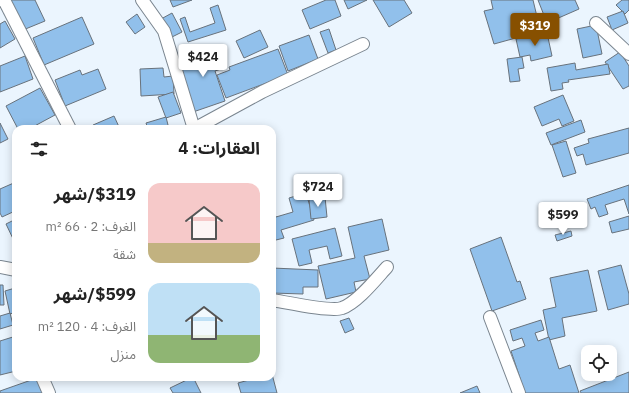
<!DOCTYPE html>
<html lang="ar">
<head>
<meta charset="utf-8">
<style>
  :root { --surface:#fff; --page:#f6f6f6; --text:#222; --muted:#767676; --accent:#875000 }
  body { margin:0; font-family:"IBM Plex Sans","Noto Sans Arabic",sans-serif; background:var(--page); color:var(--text); direction:rtl; height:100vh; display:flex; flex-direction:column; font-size:15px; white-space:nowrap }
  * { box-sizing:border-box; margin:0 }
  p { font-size:13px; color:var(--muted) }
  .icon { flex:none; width:22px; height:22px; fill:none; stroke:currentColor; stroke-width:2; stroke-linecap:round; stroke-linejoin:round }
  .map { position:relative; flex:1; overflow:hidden; direction:ltr }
  .details { position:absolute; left:12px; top:125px; width:264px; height:256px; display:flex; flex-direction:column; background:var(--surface); border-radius:12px; box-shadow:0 2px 10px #0003; direction:rtl }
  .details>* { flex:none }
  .buttons { position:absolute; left:581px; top:345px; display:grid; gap:8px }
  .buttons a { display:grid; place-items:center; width:36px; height:36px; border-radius:8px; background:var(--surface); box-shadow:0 2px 10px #0003; font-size:20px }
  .price { position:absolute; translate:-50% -34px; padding:0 9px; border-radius:4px; background:#fff; color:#222; font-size:13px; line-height:26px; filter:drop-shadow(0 1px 2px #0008) }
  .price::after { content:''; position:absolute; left:50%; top:24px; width:12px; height:9px; margin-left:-6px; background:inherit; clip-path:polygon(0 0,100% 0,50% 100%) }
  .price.selected { background:var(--accent); color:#fff }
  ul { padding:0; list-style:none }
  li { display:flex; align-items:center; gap:12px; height:100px; padding:0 16px }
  li span { display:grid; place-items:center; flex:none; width:112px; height:80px; border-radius:12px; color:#555 }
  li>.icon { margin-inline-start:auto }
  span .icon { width:48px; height:48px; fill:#fffc; stroke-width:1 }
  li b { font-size:17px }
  h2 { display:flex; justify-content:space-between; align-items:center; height:48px; padding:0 16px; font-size:17px }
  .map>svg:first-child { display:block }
</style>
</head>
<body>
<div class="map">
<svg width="629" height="393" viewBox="0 0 629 393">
  <rect width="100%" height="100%" fill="#ebf5fe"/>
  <g fill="#91c0eb" stroke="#68727c">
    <path d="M9 0H35L45 21 23 30Z"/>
    <path d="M170 0H192L173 7Z"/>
    <path d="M326 0H335L341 16 310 29 302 10Z"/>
    <path d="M344 0H367L348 9Z"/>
    <path d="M373 0H404L412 13 389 27Z"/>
    <path d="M491 0H533L539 25 521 30 523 36 494 44 484 11 493 9Z"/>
    <path d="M538 0H575L579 9 547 23Z"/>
    <path d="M622 0H629V10L625 14 616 5Z"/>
    <path d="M218 5 226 30 188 42 180 19 185 17 190 32 215 23 210 8Z"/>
    <path d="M623 11 628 23 612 30 607 17Z"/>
    <path d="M172 13 182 32 170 38 161 19Z"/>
    <path d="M137 14 145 27 135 34 126 22Z"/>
    <path d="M82 17 94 44 44 65 33 38Z"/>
    <path d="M5 21 15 39 0 48V24Z"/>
    <path d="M596 25 602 54 583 58 577 29Z"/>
    <path d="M329 29 336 50 328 53 320 32Z"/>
    <path d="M260 30 268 47 244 58 236 41Z"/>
    <path d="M547 33 552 56 531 61 530 55 520 57 516 39Z"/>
    <path d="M309 35 318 59 288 71 279 46Z"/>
    <path d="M220 45 225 58 218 61 221 69 215 71 225 101 193 112 177 60Z"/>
    <path d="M278 49 288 75 226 98 217 75 230 70 229 67Z"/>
    <path d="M620 52 629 66V86L623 89 605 62Z"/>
    <path d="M25 56 33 79 0 92V66Z"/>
    <path d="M522 57 524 68 518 69 520 81 510 82 507 59Z"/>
    <path d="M575 63 576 70 608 64 610 74 568 80 569 82 562 83 563 89 551 91 547 68Z"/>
    <path d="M163 68 164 77 173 76 174 94 141 96 140 69Z"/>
    <path d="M98 69 106 89 65 106 55 80 80 70 82 75Z"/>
    <path d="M40 88 55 115 29 129H18L6 106Z"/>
    <path d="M173 92 181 113 166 118 158 97Z"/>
    <path d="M563 95 574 121 562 126 559 119 542 126 534 107Z"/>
    <path d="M114 116 120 129H95L93 125Z"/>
    <path d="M166 117 169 129H148L146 123Z"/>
    <path d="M581 120 585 132 551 145 546 133Z"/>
    <path d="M0 123 8 139 0 143Z"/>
    <path d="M629 128V153L586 165 583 154 577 156 574 148 589 143 588 139Z"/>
    <path d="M566 141 576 173 563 177 552 145Z"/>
    <path d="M16 182V214L15 211 2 217 0 213V189Z"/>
    <path d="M629 185V214L624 199 605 205 608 214 599 217 595 207 591 209 587 199Z"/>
    <path d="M306 193 314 220 281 230 284 238 272 241V205L276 217 293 212 289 198Z"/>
    <path d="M325 197 327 217 311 219 309 199Z"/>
    <path d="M629 216V229L612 233 609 222Z"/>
    <path d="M16 219V245L6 224Z"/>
    <path d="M382 219 389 250 364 256 370 279 354 282 356 292 326 299 318 266 355 258 348 227Z"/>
    <path d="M335 228 342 256 330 259 327 246 309 250 312 263 299 266 292 239Z"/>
    <path d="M571 231 572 236 557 241 555 235Z"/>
    <path d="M501 237 517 282 520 281 526 299 492 311 470 249Z"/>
    <path d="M621 265 629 294V304L608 310 598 271Z"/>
    <path d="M272 268 318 270V287H303V294L272 293Z"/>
    <path d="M588 270 597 311 562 318 565 336 549 340 543 310 556 307 550 278Z"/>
    <path d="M0 285H3L4 305H0Z"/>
    <path d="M15 288 16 312 10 314 5 291Z"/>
    <path d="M10 313 13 325 0 329V316Z"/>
    <path d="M349 318 354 329 345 333 340 321Z"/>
    <path d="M541 320 544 330 535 333 538 341 549 337 559 369 570 365 579 393H525L511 351 525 346 522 338 513 341 510 330Z"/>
    <path d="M16 336V371L0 375V341Z"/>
    <path d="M629 372V393H581L580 391Z"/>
    <path d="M272 374 277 393H241L238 383 260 377H272Z"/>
    <path d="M193 377 201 393H173L170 388Z"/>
    <path d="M37 378 42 393H0V391Z"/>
    <path d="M477 386 480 393H460Z"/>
  </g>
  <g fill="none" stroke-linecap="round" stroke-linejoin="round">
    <g stroke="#7a858f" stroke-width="14">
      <g id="street">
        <path d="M4 0 70 129"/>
        <path d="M142 0 164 31 194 129"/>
        <path d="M596 23 629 54"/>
        <path d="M194 129 262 92 363 44"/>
        <path d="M0 267 16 270"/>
        <path d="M272 300C285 302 331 312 342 308 357 303 376 279 387 267"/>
        <path d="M490 317 519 393"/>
        <path d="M42 377 49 393"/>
      </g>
    </g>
    <use href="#street" stroke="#fff" stroke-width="12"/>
  </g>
</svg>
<div class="buttons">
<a><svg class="icon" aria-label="locate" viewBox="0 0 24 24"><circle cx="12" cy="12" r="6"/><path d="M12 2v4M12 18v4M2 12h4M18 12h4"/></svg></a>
</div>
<b class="price selected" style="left:535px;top:47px">$319</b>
<b class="price" style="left:203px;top:78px">$424</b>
<b class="price" style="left:318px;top:208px">$724</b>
<b class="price" style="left:563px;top:236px">$599</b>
<section class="details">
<h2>العقارات: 4<svg class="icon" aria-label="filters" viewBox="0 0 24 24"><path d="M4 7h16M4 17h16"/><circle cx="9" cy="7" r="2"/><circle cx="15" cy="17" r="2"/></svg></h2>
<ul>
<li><span style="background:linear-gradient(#f6c9c9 75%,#c2b280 0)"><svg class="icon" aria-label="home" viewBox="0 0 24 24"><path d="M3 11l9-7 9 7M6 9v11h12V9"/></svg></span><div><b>$319/شهر</b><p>الغرف: 2 · 66 m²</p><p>شقة</p></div></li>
<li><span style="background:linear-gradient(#bfe0f5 65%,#8fb573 0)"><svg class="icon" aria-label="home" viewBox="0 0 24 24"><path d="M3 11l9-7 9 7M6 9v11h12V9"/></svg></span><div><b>$599/شهر</b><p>الغرف: 4 · 120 m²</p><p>منزل</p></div></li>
</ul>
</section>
</div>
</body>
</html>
